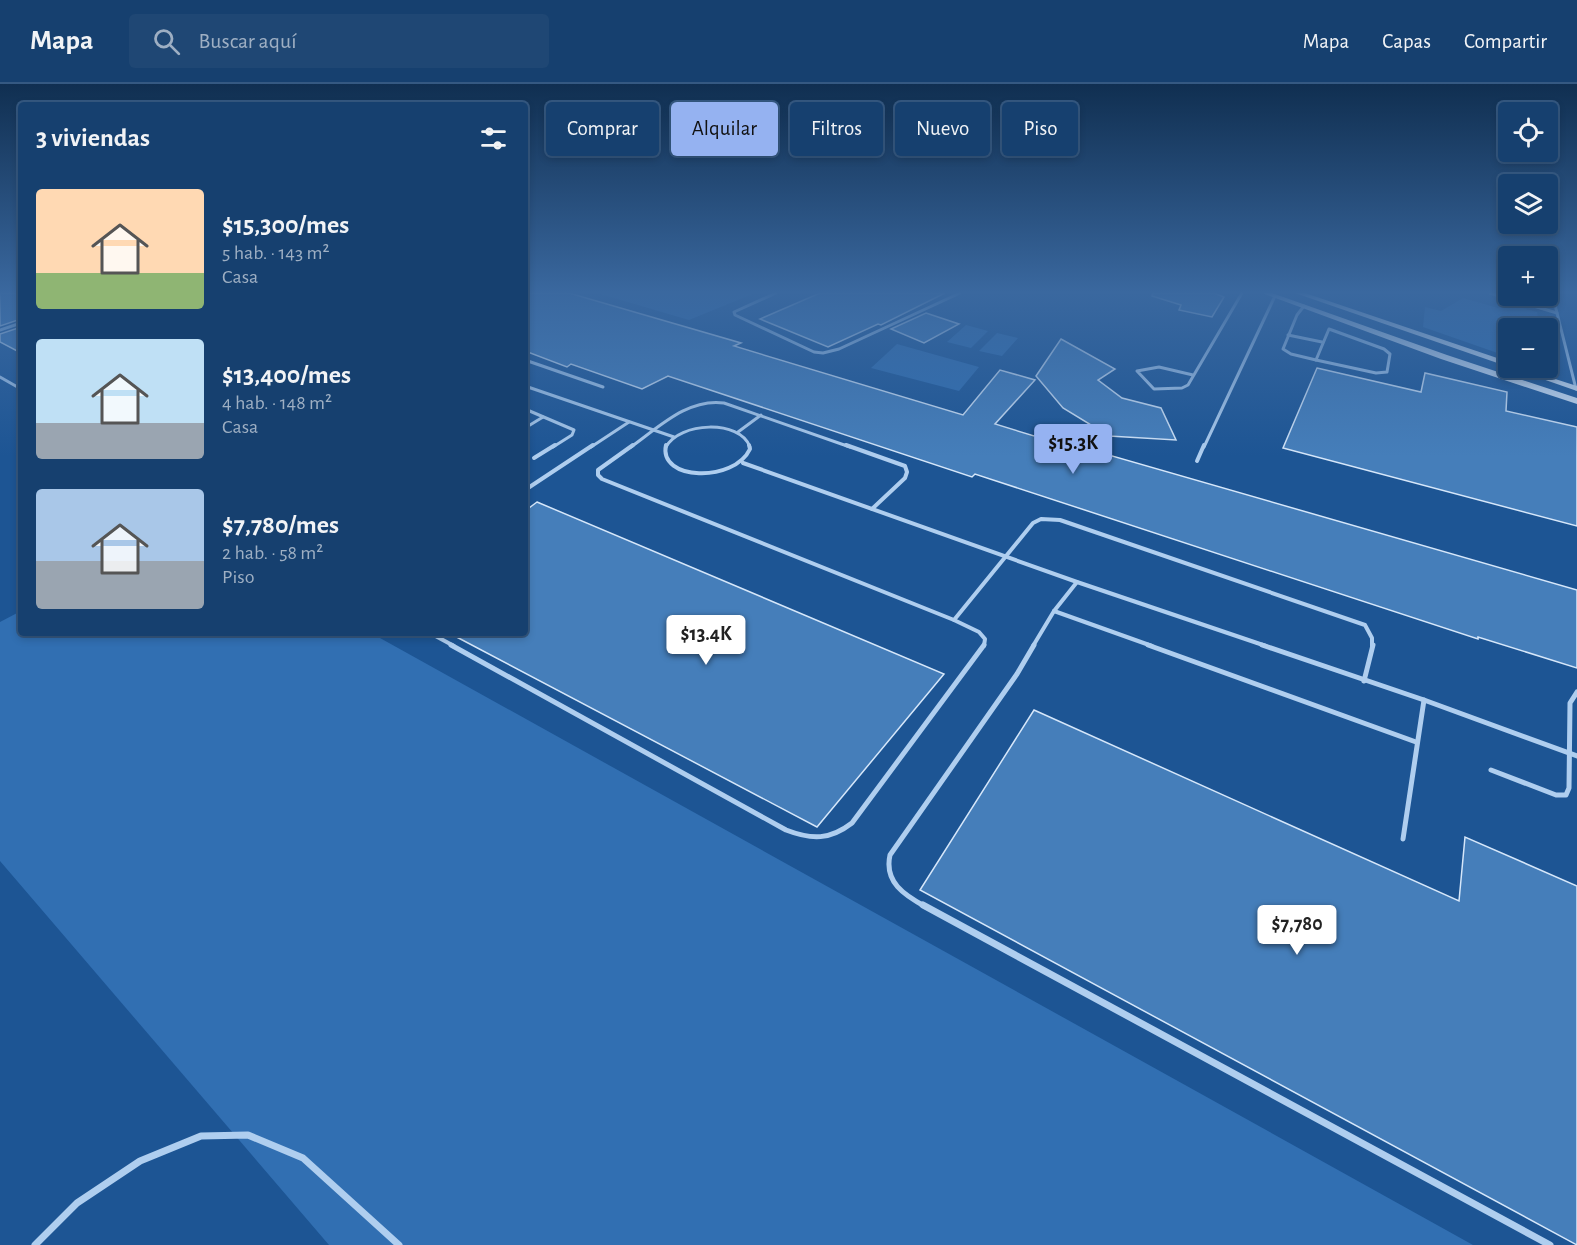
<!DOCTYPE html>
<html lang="es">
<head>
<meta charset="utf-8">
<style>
  :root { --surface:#16406f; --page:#1f4774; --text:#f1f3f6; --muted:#9eafc3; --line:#355982; --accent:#95b2f1 }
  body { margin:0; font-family:"Alegreya Sans",sans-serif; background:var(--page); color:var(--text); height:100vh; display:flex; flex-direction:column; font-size:22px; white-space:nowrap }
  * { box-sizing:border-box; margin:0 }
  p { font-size:20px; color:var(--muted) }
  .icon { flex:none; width:33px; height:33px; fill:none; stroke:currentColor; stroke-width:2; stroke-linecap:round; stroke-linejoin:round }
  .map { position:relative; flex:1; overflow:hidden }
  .drawer { position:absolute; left:18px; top:18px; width:510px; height:534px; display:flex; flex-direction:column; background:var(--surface); border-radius:6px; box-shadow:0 3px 9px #0003,0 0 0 2px var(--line) }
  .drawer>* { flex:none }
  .hud { position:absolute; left:546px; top:18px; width:570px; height:54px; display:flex; gap:12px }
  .controls { position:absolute; left:1498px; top:18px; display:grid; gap:12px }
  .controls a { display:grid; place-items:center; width:60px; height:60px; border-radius:6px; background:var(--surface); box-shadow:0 3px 9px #0003,0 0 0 2px var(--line); font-size:30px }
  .price { position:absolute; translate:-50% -51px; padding:0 14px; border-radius:6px; background:#fff; color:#222; font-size:20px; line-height:39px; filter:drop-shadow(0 2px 3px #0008) }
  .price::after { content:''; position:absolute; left:50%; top:36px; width:18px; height:14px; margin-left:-9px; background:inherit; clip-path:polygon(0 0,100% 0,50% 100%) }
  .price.active { background:var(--accent); color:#111 }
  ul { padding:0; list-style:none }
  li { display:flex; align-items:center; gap:18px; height:150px; padding:0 18px }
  li span { display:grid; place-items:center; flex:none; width:168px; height:120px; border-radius:6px; color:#555 }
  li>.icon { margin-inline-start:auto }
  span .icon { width:72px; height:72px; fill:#fffc; stroke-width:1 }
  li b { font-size:26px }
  h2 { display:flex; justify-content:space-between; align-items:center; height:72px; padding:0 18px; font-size:26px }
  .chip { padding:0 21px; border-radius:6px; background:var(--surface); box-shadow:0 3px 9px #0003,0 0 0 2px var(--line); font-size:21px; line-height:54px }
  .chip.active { background:var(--accent); color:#111 }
  header { display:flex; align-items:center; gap:36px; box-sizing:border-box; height:84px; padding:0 30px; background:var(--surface); border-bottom:2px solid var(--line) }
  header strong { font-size:28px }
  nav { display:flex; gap:33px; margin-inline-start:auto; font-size:21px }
  .search { width:420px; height:54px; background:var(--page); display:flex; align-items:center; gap:15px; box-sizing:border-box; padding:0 21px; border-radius:6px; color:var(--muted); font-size:22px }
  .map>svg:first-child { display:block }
</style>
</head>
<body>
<header>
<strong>Mapa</strong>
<div class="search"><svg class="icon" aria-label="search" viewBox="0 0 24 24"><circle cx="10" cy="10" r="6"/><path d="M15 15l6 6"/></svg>Buscar aquí</div>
<nav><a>Mapa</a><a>Capas</a><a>Compartir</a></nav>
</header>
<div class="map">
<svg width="1577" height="1161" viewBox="0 0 1577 1161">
  <rect width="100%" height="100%" fill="#1d5594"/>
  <g fill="#316fb2">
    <path d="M597 209H755L689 236Z"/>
    <path d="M1463 214 1498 224 1508 220 1537 228 1540 244H1509V273L1423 243 1425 223 1441 227Z"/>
    <path d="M966 241 988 247 971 264 947 258Z"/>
    <path d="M997 249 1018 254 1002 272 979 267Z"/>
    <path d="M897 260 979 283 959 307 871 284Z"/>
    <path d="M21 527V549H371L1473 1161H329L0 777V538Z"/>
  </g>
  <g fill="#457eba" stroke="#d6e7fa" stroke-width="1.5">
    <path d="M0 209H21V235L0 242Z"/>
    <path d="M525 209H569L741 259 734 262 963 331 1000 286 1035 296 995 340 1034 352 1036 350 1577 506V584L1478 553V555L975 390 972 393 668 292 642 305 571 280 567 283 525 267Z"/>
    <path d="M820 209H945L881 241 878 240 828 263 760 235Z"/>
    <path d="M1153 209H1214L1224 213 1212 233 1179 226 1181 221 1152 212Z"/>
    <path d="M926 229 959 240 924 259 891 245Z"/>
    <path d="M21 243V269L0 258V250Z"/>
    <path d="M1061 255 1115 285 1098 296 1122 314 1161 324 1176 356 1109 352 1063 324 1036 292Z"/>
    <path d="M1317 284 1421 308 1425 289 1507 308 1506 327 1577 343V442L1283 364Z"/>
    <path d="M537 418 944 590 817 743 449 549H525V427Z"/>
    <path d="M1034 626 1459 817 1465 753 1577 802V1161L920 806Z"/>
  </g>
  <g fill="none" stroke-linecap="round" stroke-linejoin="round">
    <g stroke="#afceef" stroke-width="3">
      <path d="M776 209 734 228 735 231 814 268 823 269 839 265 960 209"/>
      <path d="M1490 209 1557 229"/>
      <path d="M1552 209 1576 305"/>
      <path d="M1304 222 1297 231 1283 265 1291 270 1316 276"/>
      <path d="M1329 245 1384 265 1390 270 1387 288 1376 289 1316 276Z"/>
      <path d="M0 246 21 239"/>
      <path d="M1288 251 1322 258"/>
      <path d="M525 276 603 303"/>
      <path d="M1193 291 1159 283 1137 287 1154 305 1182 304 1188 301 1242 209"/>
      <path d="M0 293 21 305"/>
      <path d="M525 302 674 353"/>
      <path d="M525 325 574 346 572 351 553 363"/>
      <path d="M525 344 543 333"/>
      <path d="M738 348 761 331"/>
      <path d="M591 363 629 338"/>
      <path d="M631 363C659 343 688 314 724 319L850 363"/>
      <path d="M666 363C679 338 740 335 750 363"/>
      <path d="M1204 363 1275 212"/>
    </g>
    <g stroke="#afceef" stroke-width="4">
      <path d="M633 361 598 386V391L602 395 954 536 1033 439 1041 435 1060 436 1365 541 1372 554V562"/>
      <path d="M666 361C658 397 734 399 750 365L749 361"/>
      <path d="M846 361 905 382 907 388 905 394 872 425"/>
      <path d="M534 374 555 361"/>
      <path d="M1197 377 1204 361"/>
      <path d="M743 379 1077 498 1266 562"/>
      <path d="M525 406 593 361"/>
      <path d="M1054 527 1152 562"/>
      <path d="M954 536 979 548 985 555 984 562"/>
      <path d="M430 549 454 562"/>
      <path d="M1033 562 1054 527 1077 498"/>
    </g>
    <g stroke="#afceef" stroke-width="5">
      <path d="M451 561 786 746C812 756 830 756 852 739L984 561"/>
      <path d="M1148 561 1416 658"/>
      <path d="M1262 561 1424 616 1577 672"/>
      <path d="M1364 597 1373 561"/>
      <path d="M1491 686 1556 711H1566L1569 704 1570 619 1577 608"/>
      <path d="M1403 755 1424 616"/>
      <path d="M926 823C904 811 884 798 890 771L1017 590 1034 561"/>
    </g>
    <g stroke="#afceef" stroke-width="7">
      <path d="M923 821 1550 1161"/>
      <path d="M35 1161 77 1119 140 1077 201 1052 248 1051 303 1074 399 1161"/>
    </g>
    <g fill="#dceafb" fill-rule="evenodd">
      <path d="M1262 209H1272L1447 271 1577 314V320L1441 275Z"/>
      <path d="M1295 209H1305L1509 278V283Z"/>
      <path d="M1511 284H1521L1577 302V307Z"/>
    </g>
  </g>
  <linearGradient id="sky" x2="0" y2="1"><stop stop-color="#102f51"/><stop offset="0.56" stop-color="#3a689f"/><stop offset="1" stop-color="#3a689f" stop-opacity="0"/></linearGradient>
  <rect width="1577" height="372" fill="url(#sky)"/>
</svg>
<div class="controls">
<a><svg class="icon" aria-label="locate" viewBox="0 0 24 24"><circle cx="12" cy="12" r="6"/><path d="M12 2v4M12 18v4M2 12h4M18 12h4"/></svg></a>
<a><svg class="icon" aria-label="layers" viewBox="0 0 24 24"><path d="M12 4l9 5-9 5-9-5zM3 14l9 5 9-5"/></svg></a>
<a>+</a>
<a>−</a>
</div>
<b class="price active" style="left:1073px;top:391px">$15.3K</b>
<b class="price" style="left:706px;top:582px">$13.4K</b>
<b class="price" style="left:1297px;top:872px">$7,780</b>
<div class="hud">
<a class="chip">Comprar</a>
<a class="chip active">Alquilar</a>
<a class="chip">Filtros</a>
<a class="chip">Nuevo</a>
<a class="chip">Piso</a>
</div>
<section class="drawer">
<h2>3 viviendas<svg class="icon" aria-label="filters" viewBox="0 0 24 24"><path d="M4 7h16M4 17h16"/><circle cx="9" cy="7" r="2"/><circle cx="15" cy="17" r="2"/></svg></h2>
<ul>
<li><span style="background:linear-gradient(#ffd9b3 70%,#8fb573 0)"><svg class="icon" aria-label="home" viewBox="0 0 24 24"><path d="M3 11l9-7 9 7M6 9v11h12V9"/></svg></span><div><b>$15,300/mes</b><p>5 hab. · 143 m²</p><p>Casa</p></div></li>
<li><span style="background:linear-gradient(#bfe0f5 70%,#9aa5b1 0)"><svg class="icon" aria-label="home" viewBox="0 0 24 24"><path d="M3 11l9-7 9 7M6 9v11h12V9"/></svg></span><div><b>$13,400/mes</b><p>4 hab. · 148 m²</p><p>Casa</p></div></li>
<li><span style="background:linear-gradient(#a9c7e8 60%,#9aa5b1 0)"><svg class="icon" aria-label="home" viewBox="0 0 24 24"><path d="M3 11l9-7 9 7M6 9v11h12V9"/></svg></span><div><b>$7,780/mes</b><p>2 hab. · 58 m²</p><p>Piso</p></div></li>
</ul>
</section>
</div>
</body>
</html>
